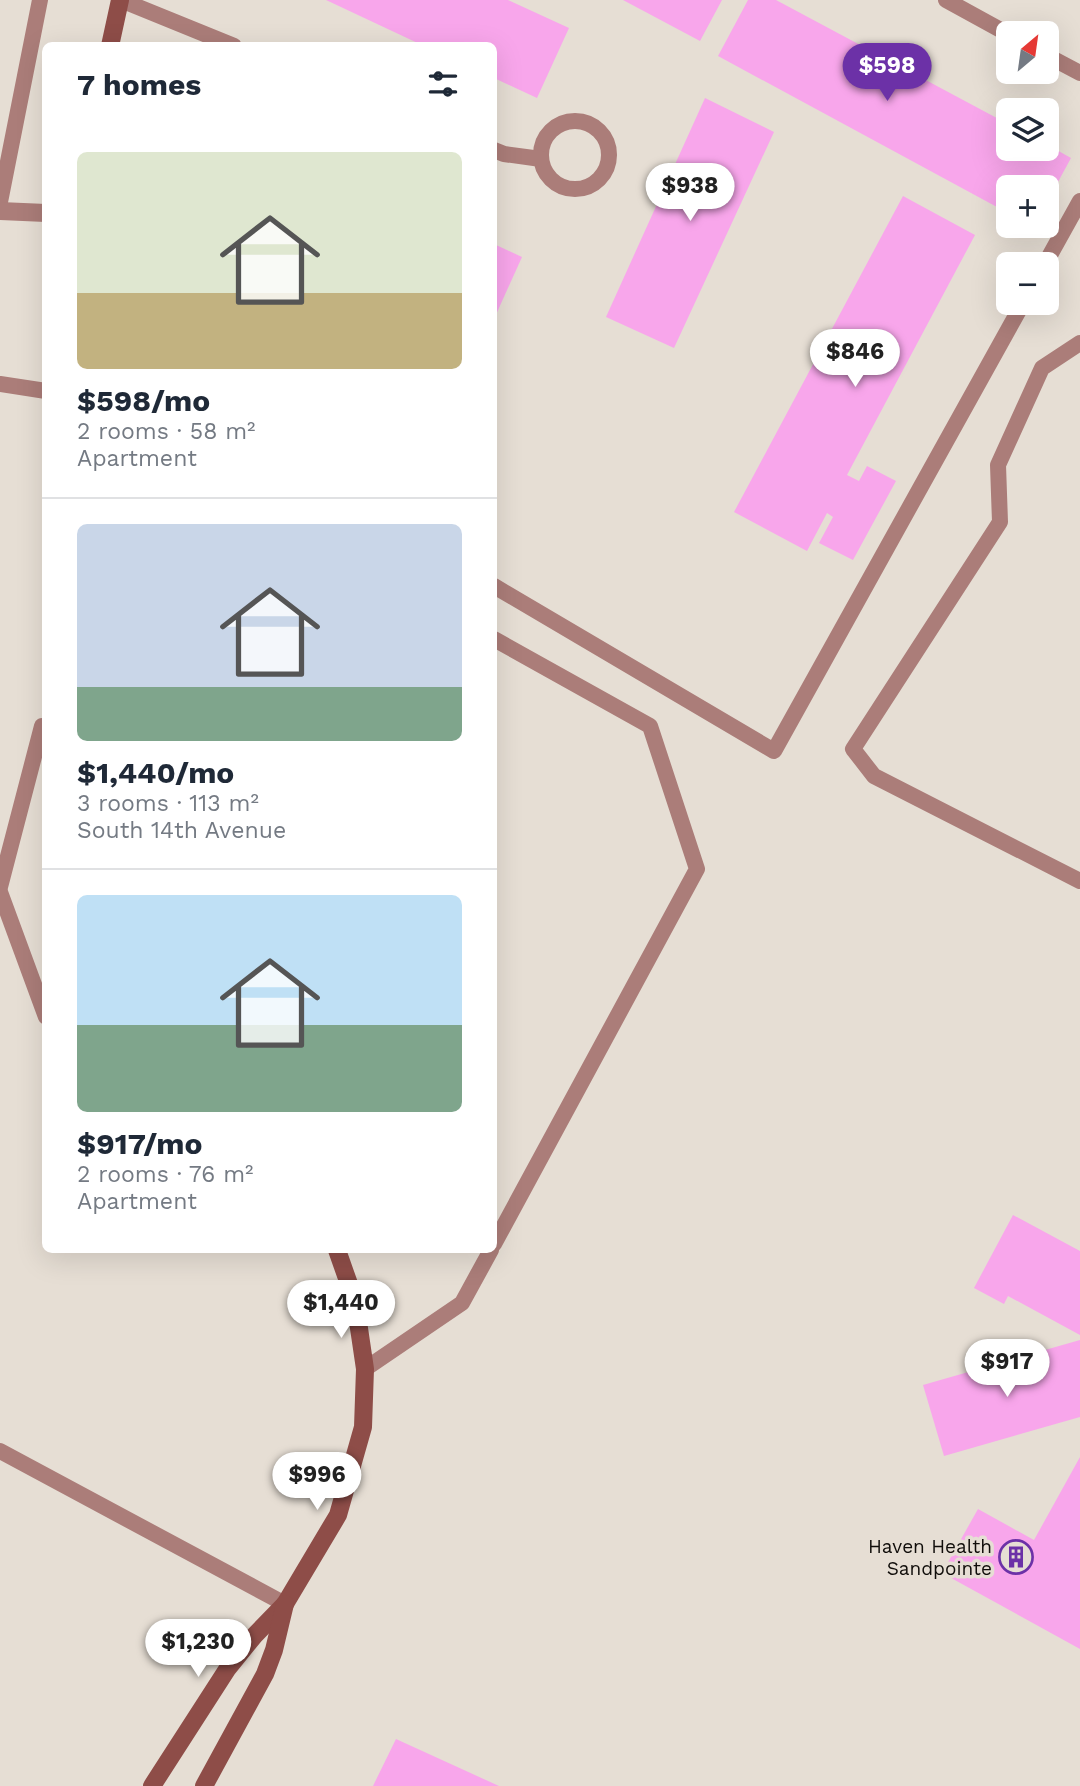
<!DOCTYPE html>
<html lang="en">
<head>
<meta charset="utf-8">
<style>
  :root { --surface:#fff; --page:#f6f6f7; --text:#1f2937; --muted:#747a83; --line:#e0e1e3; --accent:#6c31a7 }
  body { margin:0; font-family:"Work Sans",sans-serif; background:var(--page); color:var(--text); height:100vh; display:flex; flex-direction:column; font-size:26px; white-space:nowrap }
  * { box-sizing:border-box; margin:0 }
  p { font-size:23px; color:var(--muted) }
  .icon { flex:none; width:38px; height:38px; fill:none; stroke:currentColor; stroke-width:2; stroke-linecap:round; stroke-linejoin:round }
  .map { position:relative; flex:1; overflow:hidden }
  .side { position:absolute; left:42px; top:42px; width:455px; height:1211px; display:flex; flex-direction:column; background:var(--surface); border-radius:10px; box-shadow:0 7px 28px #0002 }
  .side>* { flex:none }
  .needle { width:46px; rotate:29deg }
  .fabs { position:absolute; left:996px; top:21px; display:grid; gap:14px }
  .fabs a { display:grid; place-items:center; width:63px; height:63px; border-radius:10px; background:var(--surface); box-shadow:0 7px 28px #0002; font-size:35px }
  .price { position:absolute; translate:-50% -60px; padding:0 16px; border-radius:24px; background:#fff; color:#222; font-size:23px; line-height:46px; filter:drop-shadow(0 2px 4px #0008) }
  .price::after { content:''; position:absolute; left:50%; top:42px; width:21px; height:16px; margin-left:-10px; background:inherit; clip-path:polygon(0 0,100% 0,50% 100%) }
  .price.active { background:var(--accent); color:#fff }
  ul { padding:0; list-style:none }
  li { display:grid; align-content:center; gap:14px; height:371px; padding:0 35px }
  li+li { border-top:2px solid var(--line) }
  li span { display:grid; place-items:center; height:217px; border-radius:10px; color:#555 }
  li>.icon { margin-inline-start:auto }
  span .icon { width:126px; height:126px; fill:#fffc; stroke-width:1 }
  li b { font-size:30px }
  h2 { display:flex; justify-content:space-between; align-items:center; height:84px; padding:0 35px; font-size:30px }
  .map>svg:first-child { display:block }
</style>
</head>
<body>
<div class="map">
<svg width="1080" height="1786" viewBox="0 0 1080 1786">
  <rect width="100%" height="100%" fill="#e6ded4"/>
  <g fill="#f8a6eb">
    <path d="M326 0H508L569 28 537 98 494 78V46H424Z"/>
    <path d="M623 0H722L700 41Z"/>
    <path d="M748 0H776L1008 124V149H1046V144L1071 158 1046 204V187H1008V213L718 56Z"/>
    <path d="M705 98 774 132 674 348 606 317Z"/>
    <path d="M903 196 975 235 847 475 859 481 867 466 896 481 853 560 819 543 833 517 827 513 807 551 734 512Z"/>
    <path d="M494 244 522 257 494 319Z"/>
    <path d="M1013 1215 1080 1251V1335L1008 1296 1004 1304 974 1288Z"/>
    <path d="M1080 1340V1417L944 1456 923 1385Z"/>
    <path d="M1080 1457V1649L942 1573 978 1509 1034 1540Z"/>
    <path d="M396 1739 499 1786H373Z"/>
  </g>
  <g fill="none" stroke-linecap="round" stroke-linejoin="round">
    <g stroke="#ab7d79" stroke-width="16">
      <path d="M121 0 234 46"/>
      <path d="M946 0 1008 34"/>
      <path d="M1046 55 1080 73"/>
      <circle cx="575" cy="155" r="34"/>
      <path d="M494 150 504 154 541 159"/>
      <path d="M0 202 40 0"/>
      <path d="M1045 264 1080 201"/>
      <path d="M1080 343 1042 368 998 465 1000 522 853 749 874 776 1080 881"/>
      <path d="M0 384 46 391"/>
      <path d="M494 586 774 751 1023 303"/>
      <path d="M494 639 650 726 697 869 494 1244"/>
      <path d="M0 887 42 726"/>
      <path d="M0 892 46 1017"/>
      <path d="M365 1369 462 1303 491 1250"/>
      <path d="M0 1451 285 1604"/>
    </g>
    <path stroke="#ab7d79" stroke-width="18" d="M0 211 46 213"/>
    <g stroke="#8e4d48" stroke-width="18">
      <path d="M110 46 120 0"/>
      <path d="M152 1786 228 1668 254 1636 285 1604 338 1515 363 1427 365 1369 355 1301 337 1250"/>
      <path d="M204 1786 265 1674 274 1650 285 1604"/>
    </g>
  </g>
  <defs>
    <g id="building-ring" transform="scale(1.75)"><circle r="9.5" fill="#e6ded4" stroke="#6c31a7" stroke-width="1.5"/><path d="M-4-6H4V6H1V3H-1V6H-4ZM-2.5-4.3h1.7v1.8h-1.7ZM.8-4.3h1.7v1.8H.8ZM-2.5-1h1.7V.8h-1.7ZM.8-1h1.7V.8H.8Z" fill="#6c31a7"/></g>
  </defs>
  <g fill-rule="evenodd">
    <use href="#building-ring" x="1016" y="1557"/>
  </g>
  <g text-anchor="middle" dominant-baseline="central" stroke-width="7" stroke-linejoin="round" paint-order="stroke">
    <g font-size="19" fill="#100d0a" stroke="#e6ded4" text-anchor="end">
      <text x="992" y="1546">Haven Health<tspan x="992" dy="22">Sandpointe</tspan></text>
    </g>
  </g>
</svg>
<div class="fabs">
<a><svg class="needle" viewBox="-14 -14 28 28"><path d="M0-13l5 13h-10z" fill="#e53935"/><path d="M0 13l5-13h-10z" fill="#747a83"/></svg></a>
<a><svg class="icon" aria-label="layers" viewBox="0 0 24 24"><path d="M12 4l9 5-9 5-9-5zM3 14l9 5 9-5"/></svg></a>
<a>+</a>
<a>−</a>
</div>
<b class="price active" style="left:887px;top:103px">$598</b>
<b class="price" style="left:690px;top:223px">$938</b>
<b class="price" style="left:855px;top:389px">$846</b>
<b class="price" style="left:341px;top:1340px">$1,440</b>
<b class="price" style="left:1007px;top:1399px">$917</b>
<b class="price" style="left:317px;top:1512px">$996</b>
<b class="price" style="left:198px;top:1679px">$1,230</b>
<section class="side">
<h2>7 homes<svg class="icon" aria-label="filters" viewBox="0 0 24 24"><path d="M4 7h16M4 17h16"/><circle cx="9" cy="7" r="2"/><circle cx="15" cy="17" r="2"/></svg></h2>
<ul>
<li><span style="background:linear-gradient(#dfe7d0 65%,#c2b280 0)"><svg class="icon" aria-label="home" viewBox="0 0 24 24"><path d="M3 11l9-7 9 7M6 9v11h12V9"/></svg></span><div><b>$598/mo</b><p>2 rooms · 58 m²</p><p>Apartment</p></div></li>
<li><span style="background:linear-gradient(#c9d6e8 75%,#7fa58c 0)"><svg class="icon" aria-label="home" viewBox="0 0 24 24"><path d="M3 11l9-7 9 7M6 9v11h12V9"/></svg></span><div><b>$1,440/mo</b><p>3 rooms · 113 m²</p><p>South 14th Avenue</p></div></li>
<li><span style="background:linear-gradient(#bfe0f5 60%,#7fa58c 0)"><svg class="icon" aria-label="home" viewBox="0 0 24 24"><path d="M3 11l9-7 9 7M6 9v11h12V9"/></svg></span><div><b>$917/mo</b><p>2 rooms · 76 m²</p><p>Apartment</p></div></li>
</ul>
</section>
</div>
</body>
</html>
